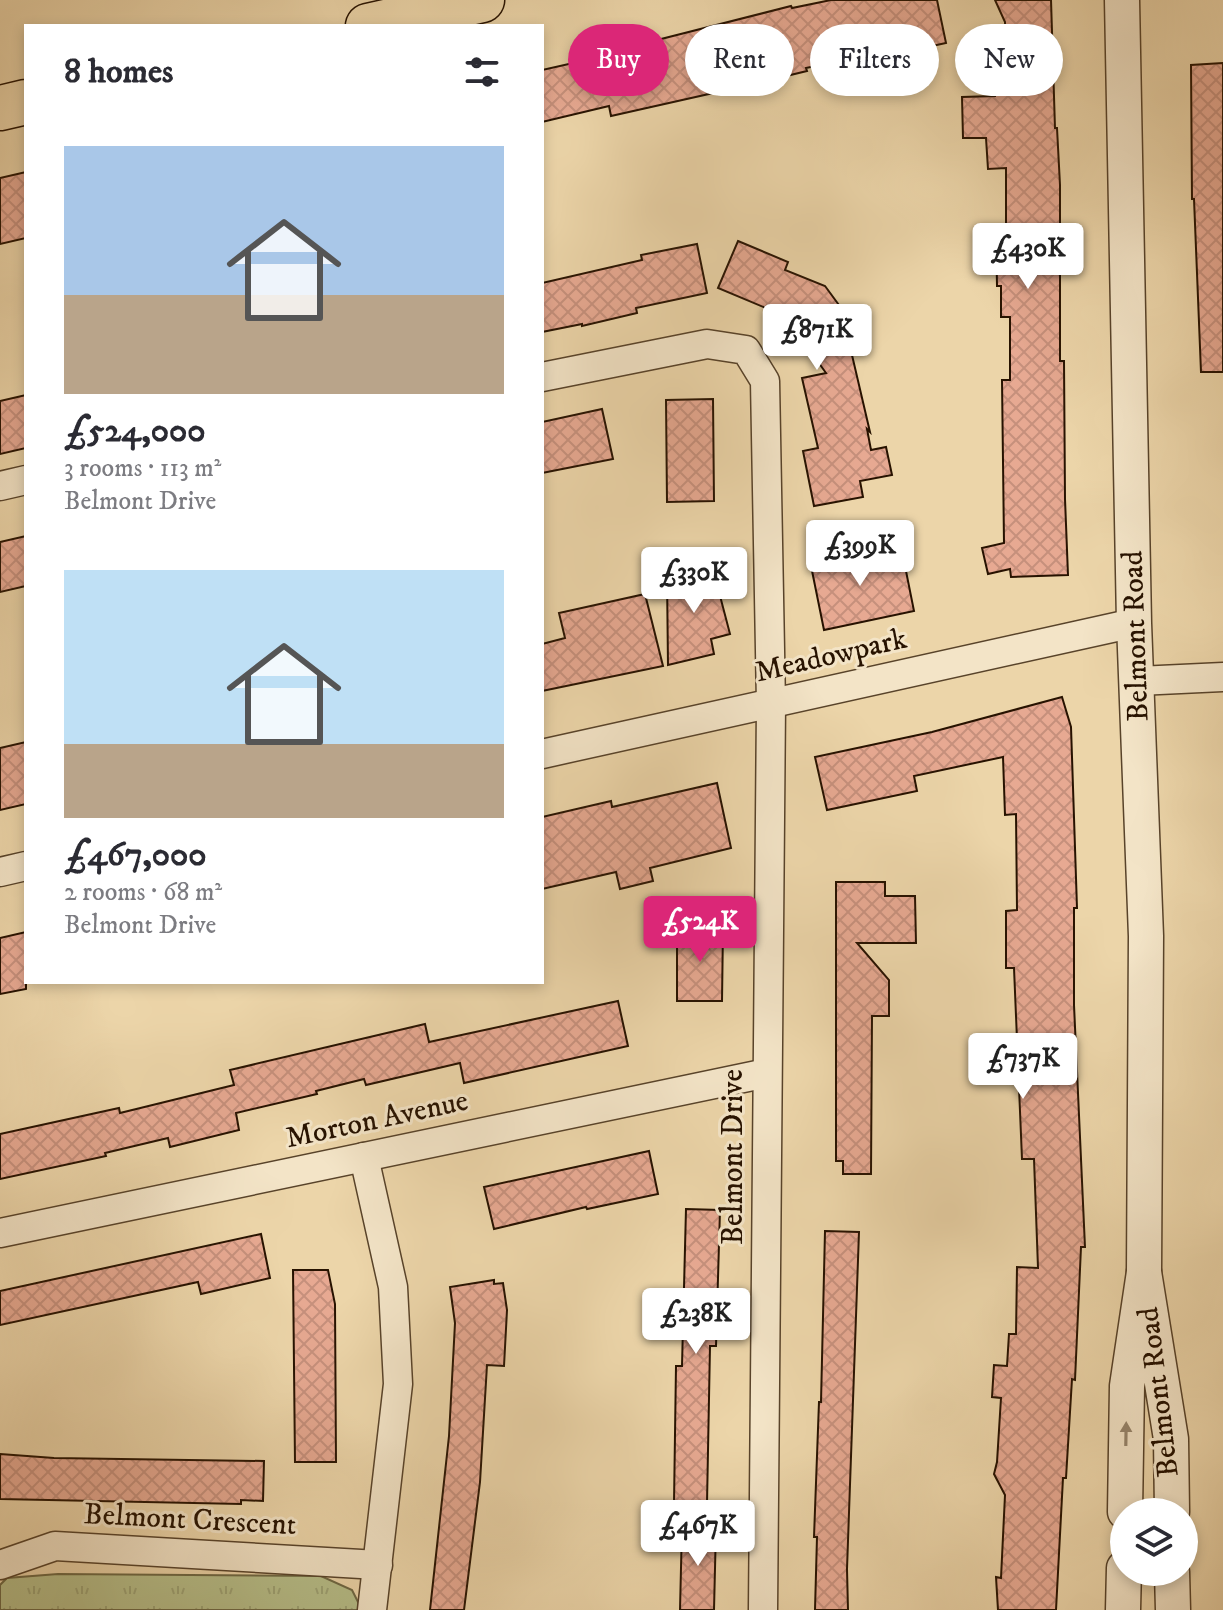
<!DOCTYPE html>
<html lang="en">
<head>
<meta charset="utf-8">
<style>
  :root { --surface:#fff; --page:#f7f7f7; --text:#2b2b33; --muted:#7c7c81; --accent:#db2777 }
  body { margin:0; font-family:"IM FELL DW Pica",serif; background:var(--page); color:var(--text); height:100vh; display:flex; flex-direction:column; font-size:30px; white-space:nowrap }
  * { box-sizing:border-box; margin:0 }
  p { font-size:26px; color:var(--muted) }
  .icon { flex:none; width:44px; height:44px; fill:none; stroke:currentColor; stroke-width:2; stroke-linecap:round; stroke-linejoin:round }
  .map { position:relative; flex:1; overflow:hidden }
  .sheet { position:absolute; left:24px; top:24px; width:520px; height:960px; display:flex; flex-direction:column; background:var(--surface); border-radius:0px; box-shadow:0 4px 12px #0003 }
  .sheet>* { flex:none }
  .hud { position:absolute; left:568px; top:24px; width:534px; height:72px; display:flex; gap:16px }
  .controls { position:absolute; left:1110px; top:1498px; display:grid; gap:16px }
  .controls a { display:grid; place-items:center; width:88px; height:88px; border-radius:50%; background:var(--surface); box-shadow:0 4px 12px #0003; font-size:40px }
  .price { position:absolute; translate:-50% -68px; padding:0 18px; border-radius:8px; background:#fff; color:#222; font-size:26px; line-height:52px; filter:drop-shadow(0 2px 4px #0008) }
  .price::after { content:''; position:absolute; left:50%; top:48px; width:24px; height:18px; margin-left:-12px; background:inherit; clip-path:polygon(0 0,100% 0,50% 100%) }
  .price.on { background:var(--accent); color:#fff }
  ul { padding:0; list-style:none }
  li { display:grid; align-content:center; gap:16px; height:424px; padding:0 40px }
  li span { display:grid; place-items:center; height:248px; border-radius:0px; color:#555 }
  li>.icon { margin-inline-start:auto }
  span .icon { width:144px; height:144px; fill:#fffc; stroke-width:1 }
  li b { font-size:34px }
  h2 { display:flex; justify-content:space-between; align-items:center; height:96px; padding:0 40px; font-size:34px }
  .pill { padding:0 28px; border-radius:36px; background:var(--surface); box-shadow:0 4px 12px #0003; font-size:28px; line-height:72px }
  .pill.on { background:var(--accent); color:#fff }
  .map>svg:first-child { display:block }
</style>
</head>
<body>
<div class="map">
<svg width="1223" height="1610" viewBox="0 0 1223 1610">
  <defs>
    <pattern id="grass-tufts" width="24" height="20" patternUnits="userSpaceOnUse" patternTransform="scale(2)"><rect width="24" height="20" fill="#b6be89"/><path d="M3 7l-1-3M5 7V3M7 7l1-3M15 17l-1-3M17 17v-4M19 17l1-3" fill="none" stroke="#9ca274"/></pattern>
    <pattern id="building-cross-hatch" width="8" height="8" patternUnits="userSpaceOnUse" patternTransform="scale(2)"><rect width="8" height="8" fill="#e7a992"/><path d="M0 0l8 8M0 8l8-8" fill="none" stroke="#c6907c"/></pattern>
  </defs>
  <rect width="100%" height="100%" fill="#ecd5a9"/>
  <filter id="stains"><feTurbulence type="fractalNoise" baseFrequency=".0025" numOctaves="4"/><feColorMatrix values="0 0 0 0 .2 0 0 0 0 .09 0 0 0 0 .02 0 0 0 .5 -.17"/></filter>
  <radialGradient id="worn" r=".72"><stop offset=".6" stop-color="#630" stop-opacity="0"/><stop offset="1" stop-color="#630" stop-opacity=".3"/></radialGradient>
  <path fill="url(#grass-tufts)" stroke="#6e6844" stroke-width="2" d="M58 1574 321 1576 352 1590 362 1610H0V1585L7 1578Z"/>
  <g fill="url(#building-cross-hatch)" stroke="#271200" stroke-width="2">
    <path d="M831 0H937L946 43 918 49 914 35 856 47 858 57 806 68 807 71 749 85 611 116 609 106 542 122V70L662 43 661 39 791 6 792 8Z"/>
    <path d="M995 0H1051L1055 128H1057L1060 185V361H1064L1065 499 1068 575 1011 577 1010 569 988 574 982 548 1004 543 1002 380H1010V317H1001V286H997L996 226H1006V168L988 169 986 138H963L962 97 995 96 994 65 1006 64 1005 22Z"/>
    <path d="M1223 63V372H1201L1194 199H1192L1191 65Z"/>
    <path d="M26 172V238L0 244V178Z"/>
    <path d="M738 241 788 262 785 270 825 286 858 331 848 338 870 432 867 429 871 450 886 447 892 475 860 481 863 497 814 506 803 451 818 448 802 378 826 373 785 316 718 288Z"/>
    <path d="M697 244 707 293 636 308 637 313 582 326V324L542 332V283L642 260 641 255Z"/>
    <path d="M26 395V448L0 454V401Z"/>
    <path d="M713 399 714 501 667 502 666 400Z"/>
    <path d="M602 409 613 459 542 473V422Z"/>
    <path d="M26 536V586L0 592V542Z"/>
    <path d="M844 549 846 560 892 551 893 557 903 556 914 611 824 630 809 556Z"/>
    <path d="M708 567 719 574 721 589 719 592 730 634 711 639 714 654 668 665 667 577Z"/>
    <path d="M645 594 663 666 542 691V644L565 638 559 613Z"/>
    <path d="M1062 697 1071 727 1077 908H1074V1005L1085 1247H1081L1075 1380 1072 1379 1066 1478H1063L1056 1610H998L996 1577 1001 1578 1005 1495 994 1474 997 1462 1001 1398 992 1397 994 1365 1007 1366 1009 1334H1016L1017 1267 1038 1268 1034 1159H1022L1014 968H1006V911L1017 910 1016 814 1005 815 1003 757 914 776 917 791 827 810 815 757 932 732Z"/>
    <path d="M26 742V804L0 810V748Z"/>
    <path d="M717 783 731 848 650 868 653 881 620 889 616 872 542 889V817L611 801 612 807Z"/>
    <path d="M836 882H885V896H915L916 943H857L889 980V1016H872L871 1174H843V1161H836Z"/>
    <path d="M677 927 723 928 722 1001H677Z"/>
    <path d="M26 932V989L0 994V938Z"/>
    <path d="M618 1001 628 1046 464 1083 460 1063 366 1085 364 1079 316 1091 317 1094 236 1113 239 1130 170 1147 168 1138 105 1153 106 1156 0 1179V1134L119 1108 120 1113 234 1085 230 1070 425 1024 429 1042Z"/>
    <path d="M649 1151 658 1194 587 1209 586 1207 494 1229 484 1187Z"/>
    <path d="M686 1209 720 1210 716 1346H710L707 1503H674L676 1366H682Z"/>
    <path d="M825 1231 859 1232 847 1569 848 1610H815L817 1537H814L819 1402H821Z"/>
    <path d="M261 1234 270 1278 201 1294 198 1282 0 1325V1291Z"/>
    <path d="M293 1270H328L335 1304 336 1462H295Z"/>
    <path d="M494 1280V1284L503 1283 507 1310 504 1366 487 1365 480 1482 464 1610H430L449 1436 455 1323 450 1287Z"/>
    <path d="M0 1454 54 1458 264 1461 263 1501 241 1500V1504L0 1499Z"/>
    <path d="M682 1526 716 1527 714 1610H680Z"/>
  </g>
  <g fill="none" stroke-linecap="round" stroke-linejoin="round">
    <g stroke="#58432a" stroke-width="31">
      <g id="minor">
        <path d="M542 377 707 344 746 350 765 381 771 704 763 1610"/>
        <path d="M0 486 26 480"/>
        <path d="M1138 681 1223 677"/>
        <path d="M542 754 1134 623"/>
        <path d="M0 872 26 866"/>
        <path d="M364 1157 393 1287 398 1384 372 1610"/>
        <path d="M0 1233 767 1073"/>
        <path d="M0 1565 55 1546 378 1565"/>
      </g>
    </g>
    <g stroke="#58432a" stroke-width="37">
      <g id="tertiary">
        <path d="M1122 0 1134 623 1146 936 1144 1272"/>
        <path d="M1125 1512 1127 1386 1144 1272 1171 1439 1172 1512"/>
        <path d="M1172 1572 1173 1610"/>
        <path d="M1123 1610 1124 1568"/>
      </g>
    </g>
    <g stroke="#271200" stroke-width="47">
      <g id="primary">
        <path d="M368 26 482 0"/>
        <path d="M0 108 26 102"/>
      </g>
    </g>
    <use href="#minor" stroke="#f3e4c7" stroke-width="28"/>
    <use href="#tertiary" stroke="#f3e4c7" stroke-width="34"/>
    <use href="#primary" stroke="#ecd5a9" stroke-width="44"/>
  </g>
  <defs><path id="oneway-solid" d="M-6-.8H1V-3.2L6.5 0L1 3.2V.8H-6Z" transform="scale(2)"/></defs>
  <use fill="#97866d" href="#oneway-solid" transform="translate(1126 1434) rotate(-89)"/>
  <g text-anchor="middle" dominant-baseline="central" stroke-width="6" stroke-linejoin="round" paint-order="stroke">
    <g font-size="30" fill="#271200" stroke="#f3e4c7">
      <text transform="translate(1136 636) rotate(-92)">Belmont Road</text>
      <text transform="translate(831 656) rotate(-13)">Meadowpark</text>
      <text transform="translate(377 1120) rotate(-12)">Morton Avenue</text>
      <text transform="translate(733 1157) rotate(-90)">Belmont Drive</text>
      <text transform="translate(1159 1392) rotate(-97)">Belmont Road</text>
      <text transform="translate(190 1520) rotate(3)">Belmont Crescent</text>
    </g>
  </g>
  <rect width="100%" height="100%" filter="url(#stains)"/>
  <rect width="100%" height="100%" fill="url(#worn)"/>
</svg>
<div class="controls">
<a><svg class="icon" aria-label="layers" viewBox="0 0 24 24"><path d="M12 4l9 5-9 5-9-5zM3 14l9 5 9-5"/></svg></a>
</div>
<b class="price" style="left:1028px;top:291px">£430K</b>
<b class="price" style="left:817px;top:372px">£871K</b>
<b class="price" style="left:860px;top:588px">£399K</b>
<b class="price" style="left:694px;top:615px">£330K</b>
<b class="price on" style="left:700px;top:964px">£524K</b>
<b class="price" style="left:1023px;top:1101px">£737K</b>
<b class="price" style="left:696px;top:1356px">£238K</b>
<b class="price" style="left:698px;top:1568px">£467K</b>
<div class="hud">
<a class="pill on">Buy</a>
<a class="pill">Rent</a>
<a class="pill">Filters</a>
<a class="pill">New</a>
</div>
<section class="sheet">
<h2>8 homes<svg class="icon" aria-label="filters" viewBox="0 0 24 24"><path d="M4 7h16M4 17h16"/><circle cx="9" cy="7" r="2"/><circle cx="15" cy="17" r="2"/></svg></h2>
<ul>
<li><span style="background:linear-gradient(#a9c7e8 60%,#b9a48a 0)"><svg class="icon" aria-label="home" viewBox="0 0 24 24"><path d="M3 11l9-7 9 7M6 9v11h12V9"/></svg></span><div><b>£524,000</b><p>3 rooms · 113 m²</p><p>Belmont Drive</p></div></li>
<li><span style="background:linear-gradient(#bfe0f5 70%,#b9a48a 0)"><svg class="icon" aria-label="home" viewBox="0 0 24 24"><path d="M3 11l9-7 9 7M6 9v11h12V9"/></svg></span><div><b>£467,000</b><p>2 rooms · 68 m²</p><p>Belmont Drive</p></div></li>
</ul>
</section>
</div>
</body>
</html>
